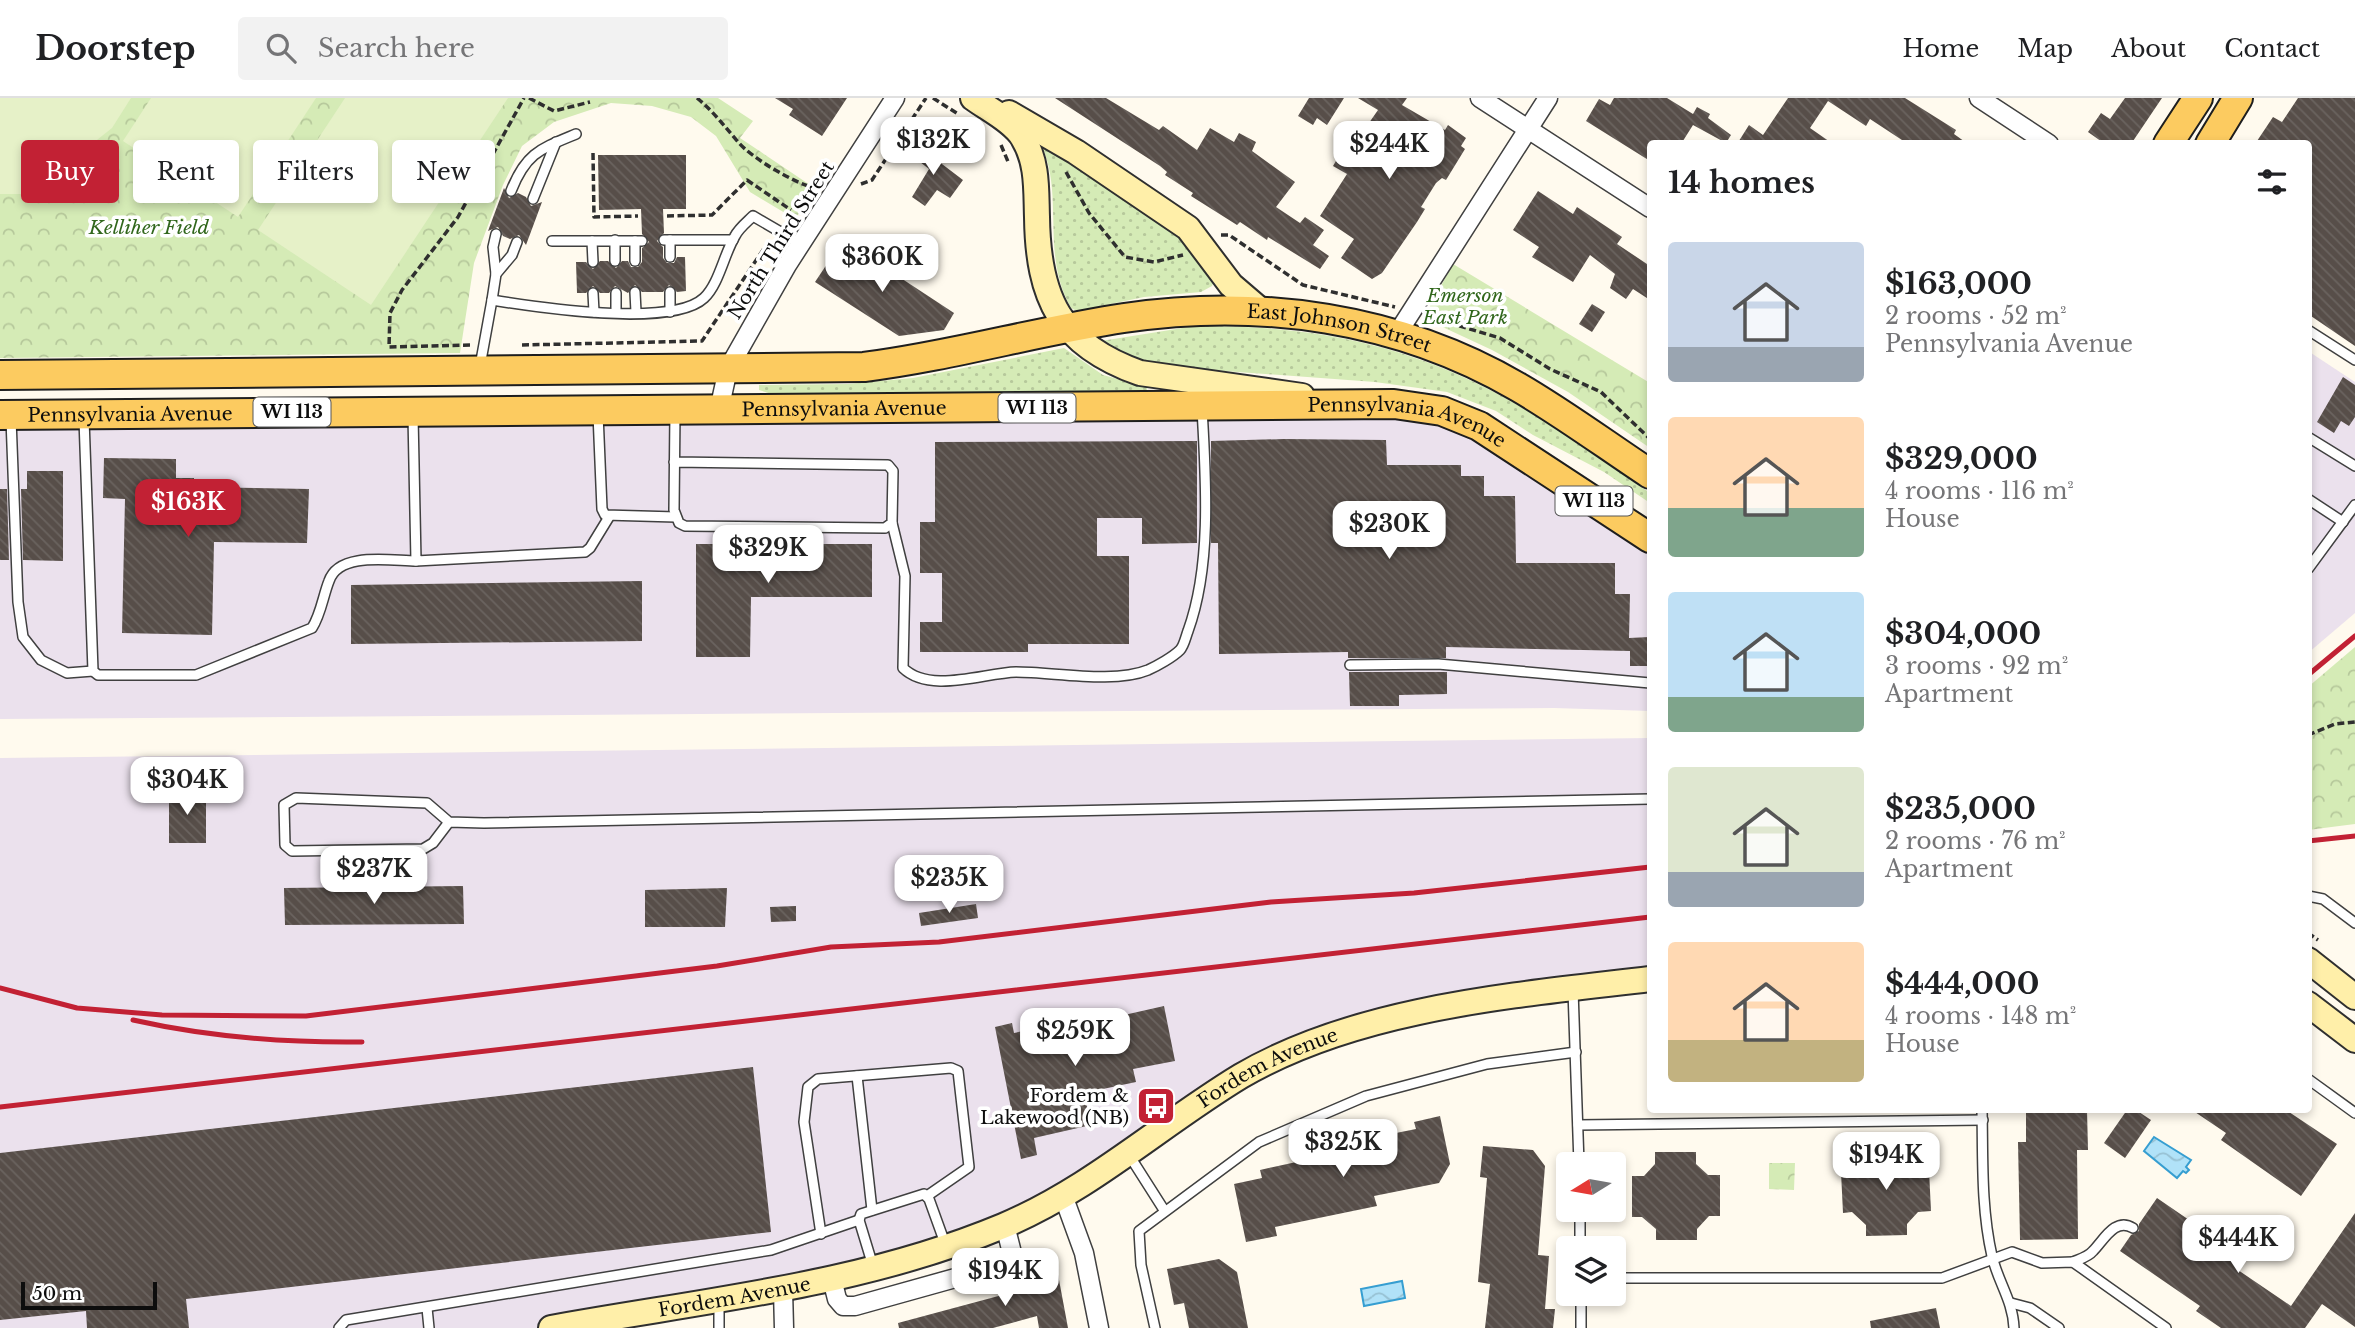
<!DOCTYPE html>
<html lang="en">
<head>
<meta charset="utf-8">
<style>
  :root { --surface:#fff; --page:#f2f2f2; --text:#202124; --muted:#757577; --line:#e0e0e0; --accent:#c22134 }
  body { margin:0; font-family:"Libre Baskerville",serif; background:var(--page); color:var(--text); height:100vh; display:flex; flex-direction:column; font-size:26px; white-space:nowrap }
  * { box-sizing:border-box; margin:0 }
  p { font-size:23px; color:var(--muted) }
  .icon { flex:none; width:38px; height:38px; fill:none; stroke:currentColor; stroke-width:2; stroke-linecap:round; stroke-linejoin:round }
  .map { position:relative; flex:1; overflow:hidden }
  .sheet { position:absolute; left:1647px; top:42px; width:665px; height:973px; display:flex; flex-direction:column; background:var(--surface); border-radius:7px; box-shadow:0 4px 10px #0003 }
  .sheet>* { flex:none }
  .banner { position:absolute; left:21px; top:42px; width:665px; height:63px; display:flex; gap:14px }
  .needle { width:46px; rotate:259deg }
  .controls { position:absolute; left:1556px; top:1054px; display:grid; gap:14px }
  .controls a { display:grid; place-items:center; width:70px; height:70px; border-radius:7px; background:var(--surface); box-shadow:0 4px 10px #0003; font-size:35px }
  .scale { position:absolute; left:21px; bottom:18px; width:136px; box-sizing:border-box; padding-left:7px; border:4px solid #0d0d0d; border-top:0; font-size:19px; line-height:24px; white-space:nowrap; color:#0d0d0d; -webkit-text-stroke:5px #fff; paint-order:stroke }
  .price { position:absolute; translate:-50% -60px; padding:0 16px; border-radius:14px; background:#fff; color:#222; font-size:23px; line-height:46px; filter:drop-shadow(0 2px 4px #0008) }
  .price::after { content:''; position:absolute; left:50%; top:42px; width:21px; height:16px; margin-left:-10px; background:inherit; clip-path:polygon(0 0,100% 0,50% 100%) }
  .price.current { background:var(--accent); color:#fff }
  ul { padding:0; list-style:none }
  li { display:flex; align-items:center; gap:21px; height:175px; padding:0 21px }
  li span { display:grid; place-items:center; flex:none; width:196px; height:140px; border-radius:7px; color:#555 }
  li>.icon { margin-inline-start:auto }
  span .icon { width:84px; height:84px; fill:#fffc; stroke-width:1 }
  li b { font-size:30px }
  h2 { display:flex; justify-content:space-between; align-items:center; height:84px; padding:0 21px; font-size:30px }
  .tag { padding:0 24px; border-radius:7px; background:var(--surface); box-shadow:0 4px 10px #0003; font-size:24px; line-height:63px }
  .tag.current { background:var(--accent); color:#fff }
  header { display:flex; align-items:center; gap:42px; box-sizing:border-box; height:98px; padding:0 35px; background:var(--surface); border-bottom:2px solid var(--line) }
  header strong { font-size:33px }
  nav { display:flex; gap:38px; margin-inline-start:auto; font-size:24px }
  .search { width:490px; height:63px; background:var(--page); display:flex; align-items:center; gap:18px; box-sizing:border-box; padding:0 24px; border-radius:7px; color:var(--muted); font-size:26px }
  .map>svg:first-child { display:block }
</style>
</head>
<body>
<header>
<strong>Doorstep</strong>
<div class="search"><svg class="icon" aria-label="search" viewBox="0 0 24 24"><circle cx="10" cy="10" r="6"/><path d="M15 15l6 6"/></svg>Search here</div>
<nav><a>Home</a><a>Map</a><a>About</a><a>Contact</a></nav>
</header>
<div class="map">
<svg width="2355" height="1230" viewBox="0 0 2355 1230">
  <defs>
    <pattern id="grass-dots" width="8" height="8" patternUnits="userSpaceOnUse" patternTransform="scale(1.75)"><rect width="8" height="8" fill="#d5ebb6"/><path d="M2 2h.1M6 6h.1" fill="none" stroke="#b6c89b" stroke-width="1.8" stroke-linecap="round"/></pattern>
    <pattern id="park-crowns" width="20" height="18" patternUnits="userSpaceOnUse" patternTransform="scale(1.75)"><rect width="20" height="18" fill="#d5ebb6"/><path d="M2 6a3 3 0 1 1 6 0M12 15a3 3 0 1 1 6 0" fill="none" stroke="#b6c89b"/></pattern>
    <pattern id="water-waves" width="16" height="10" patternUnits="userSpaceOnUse" patternTransform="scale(1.75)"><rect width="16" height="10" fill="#b1e2f8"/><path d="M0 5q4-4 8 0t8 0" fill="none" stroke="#97c1d3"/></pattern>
    <pattern id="building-back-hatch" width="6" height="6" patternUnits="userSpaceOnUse" patternTransform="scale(1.75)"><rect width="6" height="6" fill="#574e49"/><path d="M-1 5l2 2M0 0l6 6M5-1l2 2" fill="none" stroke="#6a635f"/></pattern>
  </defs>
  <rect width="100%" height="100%" fill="#fffaee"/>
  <g fill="#ebe1ed">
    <path d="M2308 253 2355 284V515L2308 555Z"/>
    <path d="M1442 313 1650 440V613L1554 610 0 621V317Z"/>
    <path d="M1650 640V881L1334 937 1005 1127 575 1230H0V660Z"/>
  </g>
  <g fill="url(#grass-dots)">
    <path d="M1038 40 1051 45 1187 144 1214 183 1212 188 1201 194 1144 199 1077 213 1071 210C1039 154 1067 93 1038 40Z"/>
    <path d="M1195 228C1293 227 1385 241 1474 284 1536 313 1593 357 1650 395V405L1604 374 1533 337 1496 313 1447 294 1375 284 1170 269 1127 260 1101 243Z"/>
    <path d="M1064 250 1103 277 1147 289V296L778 298 759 292V287L848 286 913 280Z"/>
  </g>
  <g fill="url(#park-crowns)">
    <path d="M0 0H718L753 23 740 40 816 91 795 121 750 94 716 38 691 19 652 8 611 5 554 24 522 48 503 87 474 165 460 255 0 260Z"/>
    <path d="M1453 166 1650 285V350L1568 294 1492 252 1434 225 1430 208Z"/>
    <path d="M2355 549V726L2308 732V589Z"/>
    <path d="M1769 1065H1795L1794 1092 1769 1091Z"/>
  </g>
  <g fill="#e6f1c8">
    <path d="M0 0H131L112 30 29 96H0Z"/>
    <path d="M151 0H316L238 119 123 43Z"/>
    <path d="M345 0H508L371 207 258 132Z"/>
  </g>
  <g fill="url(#water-waves)" stroke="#369ed1" stroke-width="2">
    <path d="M2154 1039 2191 1062 2186 1069 2189 1072 2186 1075 2183 1073 2177 1080 2144 1053Z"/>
    <path d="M1402 1183 1405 1200 1364 1208 1361 1191Z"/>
  </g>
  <g fill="url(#building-back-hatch)">
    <path d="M775 0H847L822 38 789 17 793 11Z"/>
    <path d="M1055 0H1106L1159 32 1163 28 1197 52 1210 30 1234 44 1239 35 1256 44 1252 53 1295 84 1276 109 1300 125 1305 119 1324 132 1313 147 1329 158 1320 171 1268 139 1267 142 1240 124 1237 127 1191 98 1193 95 1165 77 1167 74 1160 68Z"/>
    <path d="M1309 0H1344L1327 27 1317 20 1313 27 1298 18Z"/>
    <path d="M1358 0H1407L1402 7 1445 32 1448 27 1466 40 1461 48 1465 51 1446 82 1442 80 1436 85 1421 109 1425 111 1417 124 1382 175 1372 181 1341 160 1354 141 1320 118 1347 76 1333 68 1349 41 1355 45 1378 12Z"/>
    <path d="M1614 0H1667L1693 16 1697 9 1710 16 1708 20 1731 37 1726 45 1693 27 1681 46H1650V63L1586 23 1599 1 1610 7Z"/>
    <path d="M1788 0H1905L1956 32 1954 36 1968 46H1908L1870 21 1866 28 1828 3 1810 30 1833 46H1737L1749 27 1763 37Z"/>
    <path d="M2125 0H2162L2131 46H2105L2088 34 2101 15 2110 21Z"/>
    <path d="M2298 0H2355V248L2308 216V46H2255L2273 19 2282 24Z"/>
    <path d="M913 44 963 82 950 100 937 92 925 108 912 99 929 71 906 53Z"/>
    <path d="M598 57H686V111H663L664 135 657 143 663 149V160L667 165H674L677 159H685L686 193 677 194 669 187 663 194H642L635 187 628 195 615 188 609 195H600L593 188 586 195H577L576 164H586L593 171 600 163H608L616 170 622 163H628L631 169H638L642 164V150L649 144 642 136 641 111 599 112Z"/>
    <path d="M504 90 509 100 518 95 526 99 531 108 542 104 526 147 519 137 510 141 503 138 498 129 488 133Z"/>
    <path d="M1538 93 1573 116 1577 109 1622 139 1617 146 1650 168V202L1633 191 1626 201 1610 190 1615 176 1590 157 1573 184 1532 159 1539 149 1513 132Z"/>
    <path d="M843 142 954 215 944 232 899 238 815 184Z"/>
    <path d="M1592 206 1605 214 1592 234 1579 226Z"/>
    <path d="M2343 279 2355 287V319L2349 328 2341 323 2334 335 2317 324Z"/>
    <path d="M1284 341 1386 342 1387 367H1461V378H1484V398H1515L1516 465H1615V496H1630L1629 540 1650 539V568H1630V553L1446 549V560H1348V554L1219 556 1218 445H1211V343Z"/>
    <path d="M1197 343V445L1142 446V420H1097V458H1129V546H1028V554H920V524H942V475H920V424H935V344Z"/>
    <path d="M104 360 176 361V380H194V389L309 391 307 445 214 444 212 537 122 535 125 401 103 400Z"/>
    <path d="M27 373H63V463L23 462 21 391H27Z"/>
    <path d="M0 391H7L9 462H0Z"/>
    <path d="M696 446H872V499H751L750 559H696Z"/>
    <path d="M642 483V543L351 546V487Z"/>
    <path d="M1349 574H1447V596L1399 597V608H1350Z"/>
    <rect x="169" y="693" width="37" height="52"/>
    <path d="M463 788 464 826 285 827 284 790Z"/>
    <path d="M727 790 725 829H645V792Z"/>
    <path d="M976 806 978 820 921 828 919 815Z"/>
    <path d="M796 808V823L771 824 770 809Z"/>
    <path d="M1164 908 1175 963 1133 971 1136 984 1084 995 1091 1027 1034 1040 1037 1057 1021 1061 995 929 1012 925 1014 935 1070 923 1071 929Z"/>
    <path d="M753 969 771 1134 186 1201 189 1230H87L86 1213 0 1222V1055Z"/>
    <path d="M2026 1012H2087L2088 1052H2077L2078 1141 2020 1142 2018 1044H2026Z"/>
    <path d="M2127 1012H2136L2151 1022 2125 1060 2104 1045Z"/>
    <path d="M2192 1012H2286L2337 1046 2301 1098 2221 1042 2226 1035Z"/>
    <path d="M1440 1018 1450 1066 1439 1085 1374 1098 1377 1108 1275 1129 1277 1138 1246 1144 1234 1086 1262 1080 1260 1072 1333 1056 1331 1048 1416 1031 1414 1024Z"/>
    <path d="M1483 1048 1533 1052 1545 1068 1538 1157 1549 1158 1545 1211H1555L1553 1230H1485L1490 1186 1478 1184 1487 1080 1480 1079Z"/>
    <path d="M1905 1049 1906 1060 1919 1073 1929 1072 1931 1113 1918 1114 1907 1126V1137L1866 1138V1127L1852 1114 1843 1115 1841 1074H1853L1865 1061 1864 1050Z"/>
    <path d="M1655 1054H1696V1066L1708 1077H1720V1118H1709L1697 1131V1142H1656V1131L1642 1119H1632V1078H1644L1655 1066Z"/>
    <path d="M2157 1100 2246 1161 2238 1172 2291 1208 2355 1115V1229L2322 1206 2305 1230H2221L2196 1213 2200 1208 2120 1153 2131 1137 2139 1133V1126Z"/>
    <path d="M1219 1161 1237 1174 1248 1230H1189L1184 1205 1174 1207 1167 1171Z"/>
    <path d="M1057 1171 1068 1230H1039L1037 1218 993 1230H899L898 1225 1032 1189 1029 1176Z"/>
    <path d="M1936 1210 1940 1230H1871L1870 1223Z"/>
  </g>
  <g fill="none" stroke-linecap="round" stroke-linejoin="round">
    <g stroke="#404040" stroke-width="12">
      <g id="lane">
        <path d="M511 93C526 55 540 51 576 36"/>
        <path d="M533 101 556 44"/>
        <path d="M496 136 493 149 496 176"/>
        <path d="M615 142V163"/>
        <path d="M664 142H733"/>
        <path d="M552 143H642"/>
        <path d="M592 143 593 164"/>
        <path d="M635 143V163"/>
        <path d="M670 159V142"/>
        <path d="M635 194 636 214"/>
        <path d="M593 195 594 214"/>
        <path d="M616 195V213"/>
        <path d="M492 202 496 176 512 157 517 144"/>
        <path d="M670 214V194"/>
        <path d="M2308 232 2355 262"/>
        <path d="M480 268 492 202C535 209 672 230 704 200 719 186 724 156 735 138 739 130 747 124 753 118L801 146"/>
        <path d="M598 316 602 411 605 417 676 419"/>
        <path d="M413 318 416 463 585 454 590 450 609 419"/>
        <path d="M11 321 18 504 23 539 41 562 67 575 93 573"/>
        <path d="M84 321 93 573 98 577H196L312 530C321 516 323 498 329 483 339 453 392 463 416 463"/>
        <path d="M2308 339 2355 368"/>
        <path d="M674 364 888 367 893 373 892 425 885 430 685 428 679 425 674 412 675 314"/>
        <path d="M2308 401 2343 424"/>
        <path d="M892 425 905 478 903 570C930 596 983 575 1016 574 1054 574 1114 586 1148 572 1157 568 1173 559 1180 552 1184 548 1186 538 1188 533 1212 467 1206 381 1202 311"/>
        <path d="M2308 471 2355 407"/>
        <path d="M1350 567 1438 566 1650 585"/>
        <path d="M449 724 433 745 423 751 292 753 285 747 284 707 296 700 427 705 449 724 484 725 1650 701"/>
        <path d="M2308 798 2323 801 2355 825"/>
        <path d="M1573 892 1579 1066"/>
        <path d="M857 978 872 1112"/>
        <path d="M2308 981 2355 1015"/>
        <path d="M1982 1012C1983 1060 1981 1110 1992 1158 1998 1184 2013 1203 2014 1230"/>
        <path d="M1578 1027 1983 1022"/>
        <path d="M1129 1057 1164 1112"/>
        <path d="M1580 1111V1150"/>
        <path d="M821 1136 804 1024 808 989 818 981 951 970 958 973 969 1069 927 1098"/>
        <path d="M2073 1164C2080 1161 2088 1159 2093 1153 2104 1142 2115 1119 2133 1130"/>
        <path d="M873 1168 859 1122 861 1116 924 1096 929 1101 946 1148"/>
        <path d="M1614 1180H1942L2012 1154 2042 1165 2073 1164 2166 1230"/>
        <path d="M719 1204V1230"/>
        <path d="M2011 1205 2030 1210 2059 1230"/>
        <path d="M427 1210 429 1230"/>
        <path d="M339 1230 346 1222 771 1152 859 1122"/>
        <path d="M1155 1230 1141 1167 1139 1133 1259 1044 1366 998 1487 966 1576 954"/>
        <path d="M1581 1230V1195"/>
      </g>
    </g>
    <g stroke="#404040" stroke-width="21">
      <g id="street">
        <path d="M1480 0 1650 110"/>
        <path d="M1979 0 2049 46"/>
        <path d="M1397 236 1548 0"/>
        <path d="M719 312 728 271 787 167 895 0"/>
        <path d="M1064 1100 1084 1155 1099 1230"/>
        <path d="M832 1181 837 1201 843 1208H855L1002 1167 1010 1162 1012 1155 1005 1127"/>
        <path d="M783 1192 784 1230"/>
      </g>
    </g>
    <g stroke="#2f2f2f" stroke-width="28">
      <g id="secondary">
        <path d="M973 0C988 11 1014 24 1023 40 1038 65 1036 91 1037 119 1038 200 1060 247 1140 275L1302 298"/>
        <path d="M1009 15 1076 54 1188 130 1231 187 1259 211"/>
        <path d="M2308 862 2355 899"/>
        <path d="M2308 906 2355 942"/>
        <path id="s1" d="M551 1230C704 1202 859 1188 1003 1128 1091 1091 1160 1027 1241 978 1359 909 1517 897 1650 881"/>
      </g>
    </g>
    <g stroke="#1e1e1e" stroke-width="32">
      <g id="primary">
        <path d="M2168 46 2198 0"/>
        <path d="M2210 46 2238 0"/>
        <path id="s2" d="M0 277 864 269C952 258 1037 233 1124 220 1260 200 1398 219 1518 289 1563 315 1606 347 1650 376"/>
        <path id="s3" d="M0 317 1394 306 1442 313 1479 328 1650 440"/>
      </g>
    </g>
    <g stroke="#2f2f2f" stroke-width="3.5" stroke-dasharray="7 3.5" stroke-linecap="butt">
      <path d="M529 0 554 13 590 4"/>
      <path d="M697 0C714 14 725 29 739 45 752 60 797 87 816 90"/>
      <path d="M933 0 958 16"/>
      <path d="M1001 47 1009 66"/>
      <path d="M593 55 594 119 638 118"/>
      <path d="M1066 74 1089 115 1125 159 1154 164 1183 157"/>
      <path d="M861 86 872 82 926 0"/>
      <path d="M667 118 712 117 747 82 791 112"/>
      <path d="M1221 137H1229L1303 187 1395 209"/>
      <path d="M1429 219 1500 240 1550 271 1601 294 1650 341"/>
      <path d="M470 247 389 249 390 215 402 192 458 119 524 0"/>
      <path d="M522 247 702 243 769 143"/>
      <path d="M2308 637 2335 626 2355 624"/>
      <path d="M2308 835 2318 842"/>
    </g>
    <use href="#lane" stroke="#fff" stroke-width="9"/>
    <use href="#street" stroke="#fff" stroke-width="18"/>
    <use href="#secondary" stroke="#ffefa9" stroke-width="24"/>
    <use href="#primary" stroke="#fccb60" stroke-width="28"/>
    <g stroke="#c22134" stroke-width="5">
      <path d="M2308 577 2355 538"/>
      <path d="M2308 743 2355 738"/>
      <path d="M0 890 77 910 162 917 306 918 717 868 831 849 939 844 1271 804 1414 795 1650 769"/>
      <path d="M133 922C209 939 284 945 362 944"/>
      <path d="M0 1009 1650 819"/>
    </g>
  </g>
  <defs>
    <g id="bus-square" transform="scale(2.0125)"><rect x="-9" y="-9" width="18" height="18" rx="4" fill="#c22134" stroke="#fff"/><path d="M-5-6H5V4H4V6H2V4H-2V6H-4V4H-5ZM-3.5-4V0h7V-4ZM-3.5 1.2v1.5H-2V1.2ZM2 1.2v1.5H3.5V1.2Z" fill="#fff"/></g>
  </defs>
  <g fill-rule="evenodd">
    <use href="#bus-square" x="1156" y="1008"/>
  </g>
  <g text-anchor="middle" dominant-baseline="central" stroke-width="7" stroke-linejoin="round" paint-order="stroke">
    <g fill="#fff" stroke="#565656" stroke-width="2">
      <rect x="998.5" y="295.5" width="77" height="29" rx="5"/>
      <rect x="253.5" y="299.5" width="77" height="29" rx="5"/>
      <rect x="1555.5" y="388.5" width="77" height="29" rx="5"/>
    </g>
    <g font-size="18" font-weight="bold" fill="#0d0d0d">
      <text x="1037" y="310">WI 113</text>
      <text x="292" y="314">WI 113</text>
      <text x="1594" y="403">WI 113</text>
    </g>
    <g font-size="19" font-style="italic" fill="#31671c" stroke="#fff">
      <text x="149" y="129">Kelliher Field</text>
      <text x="1465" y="197">Emerson<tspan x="1465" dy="22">East Park</tspan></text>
    </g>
    <g font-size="19" fill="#0d0d0d" stroke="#fff">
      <text transform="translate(781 142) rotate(-58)">North Third Street</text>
      <text stroke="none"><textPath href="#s2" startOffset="1346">East Johnson Street</textPath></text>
      <text stroke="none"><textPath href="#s3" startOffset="844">Pennsylvania Avenue</textPath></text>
      <text stroke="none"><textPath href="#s3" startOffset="130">Pennsylvania Avenue</textPath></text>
      <text stroke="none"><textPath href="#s3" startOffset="1410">Pennsylvania Avenue</textPath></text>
      <text stroke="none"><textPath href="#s1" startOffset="774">Fordem Avenue</textPath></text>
      <text stroke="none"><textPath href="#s1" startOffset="186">Fordem Avenue</textPath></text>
    </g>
    <g font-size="19" fill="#0d0d0d" stroke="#fff" text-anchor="end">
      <text x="1129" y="997">Fordem &amp;<tspan x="1129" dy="22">Lakewood (NB)</tspan></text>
    </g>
  </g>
</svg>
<div class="controls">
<a><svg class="needle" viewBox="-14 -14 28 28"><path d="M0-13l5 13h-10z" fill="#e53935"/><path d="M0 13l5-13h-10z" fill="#757577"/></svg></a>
<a><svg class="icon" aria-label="layers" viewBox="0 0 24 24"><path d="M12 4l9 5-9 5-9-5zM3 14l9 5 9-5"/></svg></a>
</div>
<div class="scale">50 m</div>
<b class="price" style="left:933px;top:79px">$132K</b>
<b class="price" style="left:1389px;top:83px">$244K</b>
<b class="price" style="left:882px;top:196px">$360K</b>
<b class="price current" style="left:188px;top:441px">$163K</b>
<b class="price" style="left:1389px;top:463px">$230K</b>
<b class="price" style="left:768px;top:487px">$329K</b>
<b class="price" style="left:187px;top:719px">$304K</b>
<b class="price" style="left:374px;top:808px">$237K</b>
<b class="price" style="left:949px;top:817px">$235K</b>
<b class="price" style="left:1075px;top:970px">$259K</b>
<b class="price" style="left:1343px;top:1081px">$325K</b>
<b class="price" style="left:1886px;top:1094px">$194K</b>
<b class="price" style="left:2238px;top:1177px">$444K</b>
<b class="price" style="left:1005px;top:1210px">$194K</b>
<div class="banner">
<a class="tag current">Buy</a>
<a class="tag">Rent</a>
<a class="tag">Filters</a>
<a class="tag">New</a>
</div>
<section class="sheet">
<h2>14 homes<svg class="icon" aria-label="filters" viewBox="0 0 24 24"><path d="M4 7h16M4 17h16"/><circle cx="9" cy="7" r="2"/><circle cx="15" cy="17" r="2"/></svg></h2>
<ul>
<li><span style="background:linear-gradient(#c9d6e8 75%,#9aa5b1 0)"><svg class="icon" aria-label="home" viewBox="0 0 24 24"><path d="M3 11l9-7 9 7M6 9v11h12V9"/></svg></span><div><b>$163,000</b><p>2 rooms · 52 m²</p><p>Pennsylvania Avenue</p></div></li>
<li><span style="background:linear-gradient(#ffd9b3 65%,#7fa58c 0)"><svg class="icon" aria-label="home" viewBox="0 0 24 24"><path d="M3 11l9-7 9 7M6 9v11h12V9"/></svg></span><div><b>$329,000</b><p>4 rooms · 116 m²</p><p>House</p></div></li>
<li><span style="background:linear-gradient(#bfe0f5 75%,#7fa58c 0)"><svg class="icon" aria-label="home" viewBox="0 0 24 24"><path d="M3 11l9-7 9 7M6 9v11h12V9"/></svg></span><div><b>$304,000</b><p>3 rooms · 92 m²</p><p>Apartment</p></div></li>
<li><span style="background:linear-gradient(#dfe7d0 75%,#9aa5b1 0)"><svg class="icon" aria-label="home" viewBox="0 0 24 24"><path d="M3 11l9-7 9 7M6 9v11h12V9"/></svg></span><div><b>$235,000</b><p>2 rooms · 76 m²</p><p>Apartment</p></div></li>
<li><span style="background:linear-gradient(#ffd9b3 70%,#c2b280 0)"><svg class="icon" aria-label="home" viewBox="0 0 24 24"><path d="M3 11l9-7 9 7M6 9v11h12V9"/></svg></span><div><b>$444,000</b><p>4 rooms · 148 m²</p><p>House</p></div></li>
</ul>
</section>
</div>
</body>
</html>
